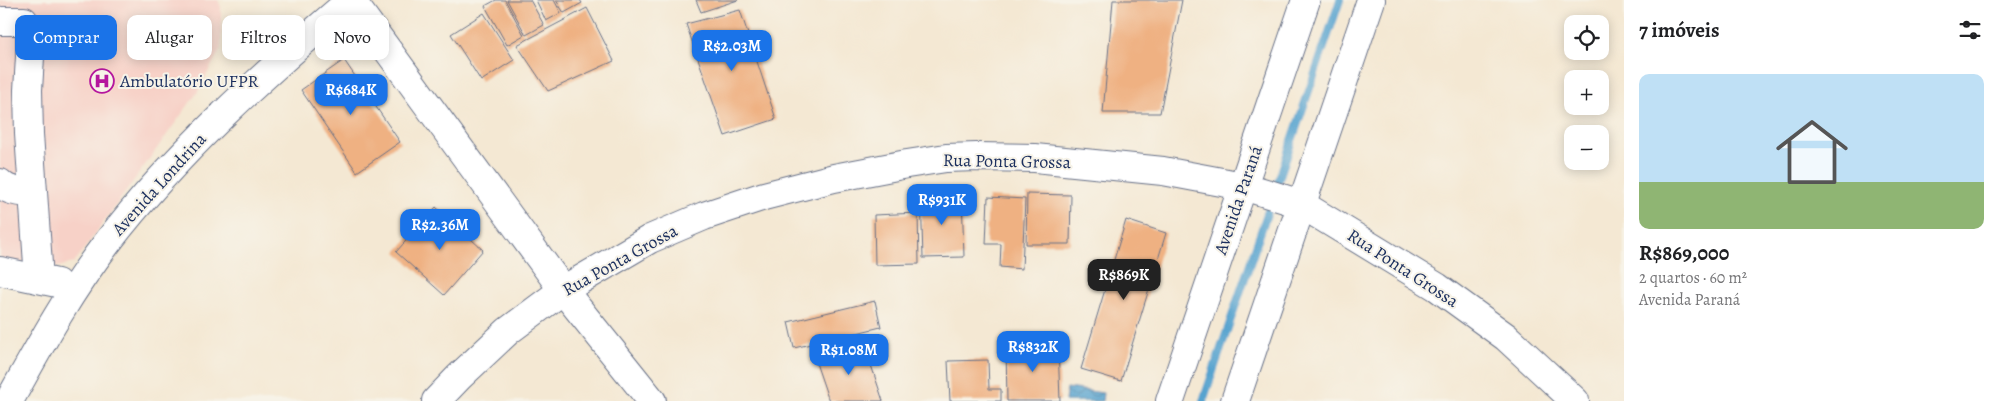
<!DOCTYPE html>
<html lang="pt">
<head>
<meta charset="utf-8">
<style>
  :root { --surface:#fff; --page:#f2f2f2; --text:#202124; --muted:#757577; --accent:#1a73e8 }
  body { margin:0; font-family:Alegreya,serif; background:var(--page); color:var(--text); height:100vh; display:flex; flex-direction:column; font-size:19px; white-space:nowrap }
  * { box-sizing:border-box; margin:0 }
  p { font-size:16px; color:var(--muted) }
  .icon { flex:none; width:28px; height:28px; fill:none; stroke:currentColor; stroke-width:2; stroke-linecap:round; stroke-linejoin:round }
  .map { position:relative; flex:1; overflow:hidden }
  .panel { display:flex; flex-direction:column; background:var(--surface); width:375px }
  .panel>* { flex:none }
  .guide { position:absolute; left:15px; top:15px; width:475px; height:45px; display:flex; gap:10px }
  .buttons { position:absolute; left:1564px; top:15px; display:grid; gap:10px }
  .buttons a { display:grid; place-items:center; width:45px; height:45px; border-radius:10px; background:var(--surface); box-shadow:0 2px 12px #0003; font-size:25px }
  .price { position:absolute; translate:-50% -42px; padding:0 11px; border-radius:10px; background:var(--accent); color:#fff; font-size:16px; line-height:32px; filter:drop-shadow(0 1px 2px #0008) }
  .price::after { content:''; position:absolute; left:50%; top:30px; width:15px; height:11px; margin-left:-8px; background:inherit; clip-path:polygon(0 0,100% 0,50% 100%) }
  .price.current { background:#222; color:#fff }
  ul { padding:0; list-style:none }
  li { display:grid; align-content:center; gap:10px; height:265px; padding:0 15px }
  li span { display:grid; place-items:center; height:155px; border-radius:10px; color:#555 }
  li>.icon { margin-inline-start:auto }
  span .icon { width:90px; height:90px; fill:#fffc; stroke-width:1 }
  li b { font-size:21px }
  h2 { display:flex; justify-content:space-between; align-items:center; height:60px; padding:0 15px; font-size:21px }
  .chip { padding:0 18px; border-radius:10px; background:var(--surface); box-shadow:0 2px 12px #0003; font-size:18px; line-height:45px }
  .chip.current { background:var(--accent); color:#fff }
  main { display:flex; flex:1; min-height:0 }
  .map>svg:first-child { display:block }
</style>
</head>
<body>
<main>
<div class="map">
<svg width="1624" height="401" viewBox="0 0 1624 401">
  <defs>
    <pattern id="water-waves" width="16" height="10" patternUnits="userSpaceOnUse" patternTransform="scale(1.25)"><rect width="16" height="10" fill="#57a3cf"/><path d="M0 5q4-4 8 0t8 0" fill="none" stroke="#4785ab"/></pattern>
  </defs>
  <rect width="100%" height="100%" fill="#f7f3e8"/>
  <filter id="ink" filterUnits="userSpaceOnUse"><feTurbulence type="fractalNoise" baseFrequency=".02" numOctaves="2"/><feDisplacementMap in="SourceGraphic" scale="10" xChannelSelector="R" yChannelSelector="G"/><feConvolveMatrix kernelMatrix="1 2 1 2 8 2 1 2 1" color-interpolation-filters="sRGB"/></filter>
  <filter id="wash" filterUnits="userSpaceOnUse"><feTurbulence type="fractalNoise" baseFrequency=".0096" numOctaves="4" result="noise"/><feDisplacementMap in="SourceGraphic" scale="20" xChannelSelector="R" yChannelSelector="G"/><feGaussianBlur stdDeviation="1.12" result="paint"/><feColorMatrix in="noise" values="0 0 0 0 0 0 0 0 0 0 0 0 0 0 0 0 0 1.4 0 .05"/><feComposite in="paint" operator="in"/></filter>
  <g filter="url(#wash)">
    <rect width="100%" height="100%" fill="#f4e8d3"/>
    <path fill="#f7d1c7" d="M0 0H218L221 7V48L197 93 74 263 53 268 0 259Z"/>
    <path fill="url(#water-waves)" stroke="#396996" d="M1067 388 1103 393 1102 401H1065Z"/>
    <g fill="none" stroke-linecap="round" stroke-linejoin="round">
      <path stroke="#57a3cf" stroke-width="8" d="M1203 401 1340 0"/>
    </g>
    <g id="blocks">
      <g fill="#efb182">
        <path d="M496 0H505L524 35 507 45 485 6Z"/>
        <path d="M507 0H530L544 25 526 35Z"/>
        <path d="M536 0H554L561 13 546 21Z"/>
        <path d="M556 0H580L582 3 564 13Z"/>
        <path d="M696 0H738L701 12Z"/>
        <path d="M1113 0H1182L1160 113H1103Z"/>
        <path d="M587 8 614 61 548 91 517 45Z"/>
        <path d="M740 10 776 119 725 136 686 24Z"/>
        <path d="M484 13 514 60 481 81 451 34Z"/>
        <path d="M344 60 400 142 357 172 301 90Z"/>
        <path d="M962 194 964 257 923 258 921 195Z"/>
        <path d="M1027 194 1071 195 1070 244H1026Z"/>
        <path d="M988 197 1025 199 1022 269 1000 267 1001 244H986Z"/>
        <path d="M436 207 483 250 444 295 396 252Z"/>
        <path d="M918 213 919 264 875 265 874 215Z"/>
        <path d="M1126 220 1166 233 1121 381 1081 369Z"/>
        <path d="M875 301 881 327 794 348 788 322Z"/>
        <path d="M864 344 883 401H829L815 360Z"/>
        <path d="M1058 345 1060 401H1007L1006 346Z"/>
        <path d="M988 360 989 389H1001V401H950L948 361Z"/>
      </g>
    </g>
  </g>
  <g filter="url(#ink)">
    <use href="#blocks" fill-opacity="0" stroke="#677087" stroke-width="1"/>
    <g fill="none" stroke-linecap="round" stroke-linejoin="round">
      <g stroke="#677087" stroke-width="30">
        <g id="minor">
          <path d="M351 0 563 290 652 401"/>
          <path d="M0 21H24L30 32V57L28 90 29 134 39 279"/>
          <path d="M0 183C8 192 21 192 33 193"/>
          <path d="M0 271 57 283"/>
          <path d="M9 401C39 347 69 292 107 243 177 152 263 75 351 0"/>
          <path d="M436 401 459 377 508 331 563 290 650 239 704 216 764 196 834 178 907 164 946 158 977 157 1035 158 1163 171 1243 186 1301 204 1437 287 1506 337 1575 401"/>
          <path d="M1170 401 1306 0"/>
          <path d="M1235 401 1371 0"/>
        </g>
      </g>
      <use href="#minor" stroke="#fff" stroke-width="28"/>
    </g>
  </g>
  <defs>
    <g id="hospital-ring" transform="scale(1.25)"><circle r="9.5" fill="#f7f3e8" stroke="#b5179e" stroke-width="1.5"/><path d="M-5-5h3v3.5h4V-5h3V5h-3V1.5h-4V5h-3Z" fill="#b5179e"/></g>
  </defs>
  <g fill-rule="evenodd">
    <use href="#hospital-ring" x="102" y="81"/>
  </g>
  <g text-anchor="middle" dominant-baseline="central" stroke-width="4" stroke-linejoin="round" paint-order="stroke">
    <g font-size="18" fill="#1b2f5e" stroke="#f7f3e8" text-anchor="start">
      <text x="120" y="81">Ambulatório UFPR</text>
    </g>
    <g font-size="18" fill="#1b2f5e" stroke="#f7f3e8">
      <text transform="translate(1007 161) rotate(1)">Rua Ponta Grossa</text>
      <text transform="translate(159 184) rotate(-48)">Avenida Londrina</text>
      <text transform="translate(1238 200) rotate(-71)">Avenida Paraná</text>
      <text transform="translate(620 260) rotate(-29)">Rua Ponta Grossa</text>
      <text transform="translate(1403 268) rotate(33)">Rua Ponta Grossa</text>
    </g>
  </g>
</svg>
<div class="buttons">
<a><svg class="icon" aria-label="locate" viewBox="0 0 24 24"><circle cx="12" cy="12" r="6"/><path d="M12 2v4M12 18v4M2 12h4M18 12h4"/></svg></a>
<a>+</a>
<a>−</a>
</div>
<b class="price" style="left:732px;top:72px">R$2.03M</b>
<b class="price" style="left:351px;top:116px">R$684K</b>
<b class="price" style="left:942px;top:226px">R$931K</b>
<b class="price" style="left:440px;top:251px">R$2.36M</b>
<b class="price current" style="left:1124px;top:301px">R$869K</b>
<b class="price" style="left:1033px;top:373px">R$832K</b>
<b class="price" style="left:849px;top:376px">R$1.08M</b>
<div class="guide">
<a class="chip current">Comprar</a>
<a class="chip">Alugar</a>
<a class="chip">Filtros</a>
<a class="chip">Novo</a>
</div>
</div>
<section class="panel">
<h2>7 imóveis<svg class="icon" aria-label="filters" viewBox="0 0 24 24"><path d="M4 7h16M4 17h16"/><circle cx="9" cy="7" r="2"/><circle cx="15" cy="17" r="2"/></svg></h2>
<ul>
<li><span style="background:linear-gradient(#bfe0f5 70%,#8fb573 0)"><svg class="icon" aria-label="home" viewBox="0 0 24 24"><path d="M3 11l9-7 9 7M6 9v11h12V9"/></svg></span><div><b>R$869,000</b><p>2 quartos · 60 m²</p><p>Avenida Paraná</p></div></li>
</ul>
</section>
</main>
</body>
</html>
